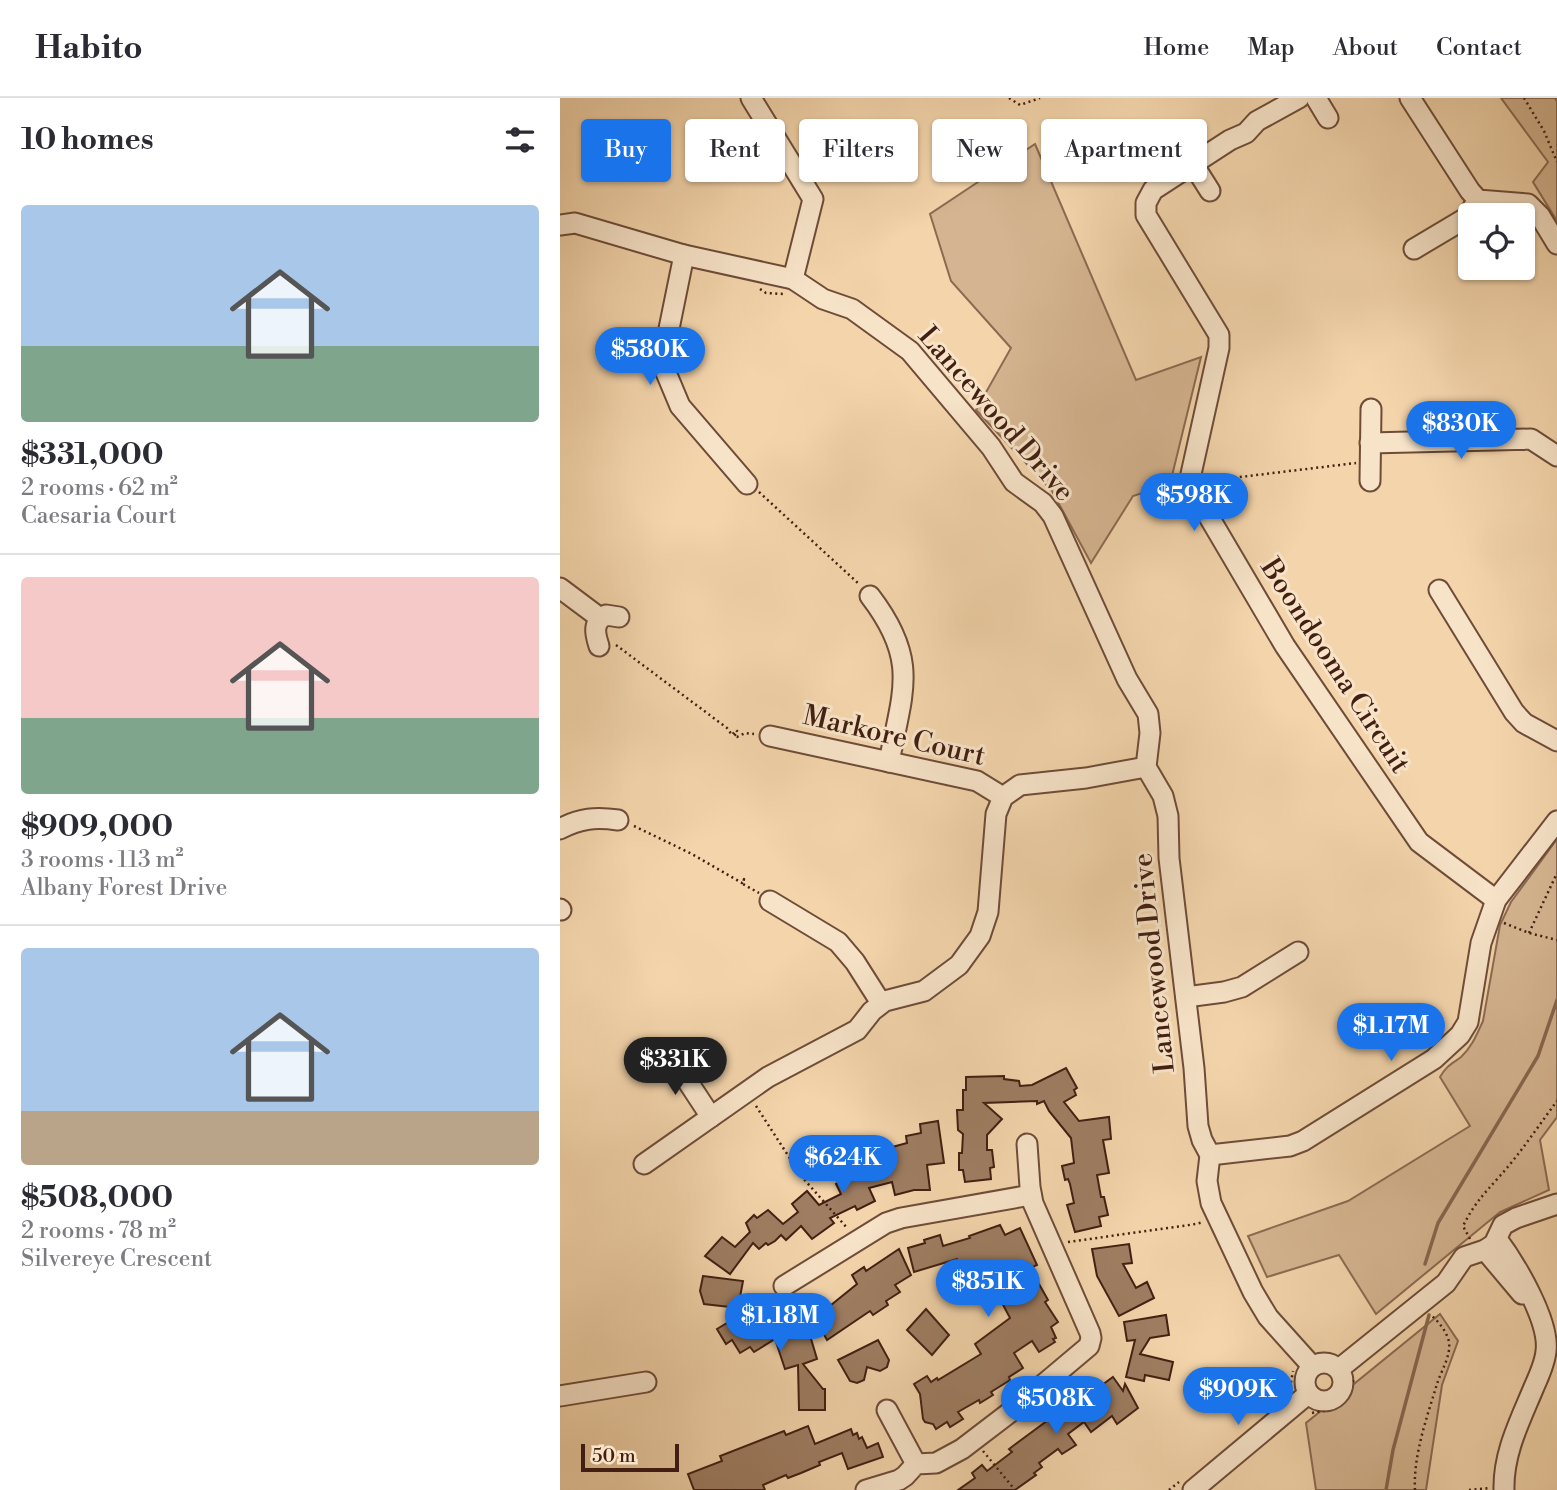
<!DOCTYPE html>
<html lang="en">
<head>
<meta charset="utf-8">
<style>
  :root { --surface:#fff; --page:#f7f7f7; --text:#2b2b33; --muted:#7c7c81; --line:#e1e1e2; --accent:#1a73e8 }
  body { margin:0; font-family:"Libre Bodoni",serif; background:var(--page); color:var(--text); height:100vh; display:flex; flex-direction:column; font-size:26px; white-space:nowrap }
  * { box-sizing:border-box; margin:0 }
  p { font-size:23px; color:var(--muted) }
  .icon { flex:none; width:38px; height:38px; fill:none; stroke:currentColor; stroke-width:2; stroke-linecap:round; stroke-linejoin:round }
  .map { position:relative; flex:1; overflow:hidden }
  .side { display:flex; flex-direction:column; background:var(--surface); width:560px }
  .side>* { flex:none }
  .top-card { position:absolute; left:21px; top:21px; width:665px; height:63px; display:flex; gap:14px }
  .fabs { position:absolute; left:898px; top:105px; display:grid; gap:14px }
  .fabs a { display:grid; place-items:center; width:77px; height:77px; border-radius:7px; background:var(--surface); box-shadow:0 2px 5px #0004; font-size:35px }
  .scale { position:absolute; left:21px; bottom:18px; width:98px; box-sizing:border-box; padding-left:7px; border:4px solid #421f12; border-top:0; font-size:19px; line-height:24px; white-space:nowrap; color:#421f12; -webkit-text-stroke:5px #f7e3c8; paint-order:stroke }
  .price { position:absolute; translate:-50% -60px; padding:0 16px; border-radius:24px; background:var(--accent); color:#fff; font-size:23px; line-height:46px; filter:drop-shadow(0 2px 4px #0008) }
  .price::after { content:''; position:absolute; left:50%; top:42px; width:21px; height:16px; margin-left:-10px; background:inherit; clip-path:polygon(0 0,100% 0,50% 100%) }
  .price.selected { background:#222; color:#fff }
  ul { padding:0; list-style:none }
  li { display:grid; align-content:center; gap:14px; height:371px; padding:0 21px }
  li+li { border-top:2px solid var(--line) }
  li span { display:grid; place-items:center; height:217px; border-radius:7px; color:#555 }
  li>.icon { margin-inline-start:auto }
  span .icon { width:126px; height:126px; fill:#fffc; stroke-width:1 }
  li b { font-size:30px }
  h2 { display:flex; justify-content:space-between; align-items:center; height:84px; padding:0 21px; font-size:30px }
  .chip { padding:0 24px; border-radius:7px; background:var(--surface); box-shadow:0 2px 5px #0004; font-size:24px; line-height:63px }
  .chip.selected { background:var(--accent); color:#fff }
  header { display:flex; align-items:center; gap:42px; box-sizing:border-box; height:98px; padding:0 35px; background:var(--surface); border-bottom:2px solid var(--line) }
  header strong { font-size:33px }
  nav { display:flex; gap:38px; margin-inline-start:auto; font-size:24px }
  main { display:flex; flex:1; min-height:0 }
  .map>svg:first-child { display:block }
</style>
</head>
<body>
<header>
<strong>Habito</strong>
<nav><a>Home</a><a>Map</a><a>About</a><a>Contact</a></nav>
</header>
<main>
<section class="side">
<h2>10 homes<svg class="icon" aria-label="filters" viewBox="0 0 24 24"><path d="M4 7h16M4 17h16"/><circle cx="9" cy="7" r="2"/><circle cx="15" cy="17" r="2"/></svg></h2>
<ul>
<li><span style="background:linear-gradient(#a9c7e8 65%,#7fa58c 0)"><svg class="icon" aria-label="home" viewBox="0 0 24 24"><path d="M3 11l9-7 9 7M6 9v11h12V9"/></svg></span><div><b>$331,000</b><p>2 rooms · 62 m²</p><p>Caesaria Court</p></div></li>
<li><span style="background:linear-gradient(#f6c9c9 65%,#7fa58c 0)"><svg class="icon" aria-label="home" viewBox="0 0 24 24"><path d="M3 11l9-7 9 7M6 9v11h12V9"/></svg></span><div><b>$909,000</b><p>3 rooms · 113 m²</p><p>Albany Forest Drive</p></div></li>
<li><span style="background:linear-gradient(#a9c7e8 75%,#b9a48a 0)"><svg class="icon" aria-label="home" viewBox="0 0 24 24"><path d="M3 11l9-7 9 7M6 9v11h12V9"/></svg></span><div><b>$508,000</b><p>2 rooms · 78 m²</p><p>Silvereye Crescent</p></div></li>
</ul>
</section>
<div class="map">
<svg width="997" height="1392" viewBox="0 0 997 1392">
  <rect width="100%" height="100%" fill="#f3d4ab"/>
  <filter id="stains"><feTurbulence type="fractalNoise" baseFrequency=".00286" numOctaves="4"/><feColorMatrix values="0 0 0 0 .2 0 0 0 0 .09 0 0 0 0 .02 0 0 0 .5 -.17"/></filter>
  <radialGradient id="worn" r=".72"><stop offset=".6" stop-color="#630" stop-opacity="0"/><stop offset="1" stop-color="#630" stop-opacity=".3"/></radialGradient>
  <g fill="#d5b591" stroke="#8c6a52" stroke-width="2">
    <path d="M941 0H997V123L973 84 988 64Z"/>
    <path d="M475 46 576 282 641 259 610 386 573 398 531 465 492 393 416 312 451 250 391 183 370 116Z"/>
    <path d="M997 741V1019L980 1042 989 1092 940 1114 816 1216 779 1157 707 1179 688 1138 788 1103 910 1028 880 979C886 968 892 966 901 959 912 949 917 936 923 923L940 827 951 804Z"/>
    <path d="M880 1216 898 1243 882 1287 866 1392H756L746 1325Z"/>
  </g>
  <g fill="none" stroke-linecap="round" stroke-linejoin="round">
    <g stroke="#88664f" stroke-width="3.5">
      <path d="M996 0 997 2"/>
      <path d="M865 1166 878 1125 978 958 997 902"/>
      <path d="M826 1392 833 1352 869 1217"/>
    </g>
  </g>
  <g fill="#9e7d62" stroke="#421f12" stroke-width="2">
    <path d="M506 970 517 990 514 992 516 997 504 1004 519 1023 549 1019 551 1041 543 1042 549 1075 537 1077 541 1099H544L548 1117 539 1119 541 1128 515 1134 507 1107 514 1105 510 1086 508 1081 505 1082 502 1068 514 1065 511 1040 489 1013 484 1003 477 1006V1003L424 1005 442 1021 427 1037V1052H432L434 1069 430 1070 431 1081 405 1084 403 1072H399V1055H402L403 1036 398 1032 397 1012H403V992H406V979L444 978V981L459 983 460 988 472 987Z"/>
    <path d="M378 1023 384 1065 367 1067 370 1092H354L335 1097 332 1084 309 1090 315 1103 297 1112 295 1108 270 1120 274 1125 252 1141 241 1128 226 1142 221 1137 215 1143 208 1147 206 1145 199 1151 193 1145 170 1176 145 1158 162 1139 175 1149 190 1134 186 1125 194 1117 197 1120 208 1112 223 1126 238 1114 232 1106 247 1093 259 1107 281 1096 276 1086 309 1069 312 1067 310 1060 316 1059 314 1054 347 1045 346 1038 361 1035 360 1026Z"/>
    <path d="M440 1127 445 1137 460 1130 477 1167 470 1170 488 1202 485 1204 498 1224 491 1229 496 1240 493 1241 495 1244 479 1254 472 1243 454 1255 463 1270 449 1279 450 1282 431 1294 433 1297 420 1305 419 1302 398 1314 403 1321 390 1329 387 1324 376 1331 373 1326 365 1324 363 1321 360 1296 354 1286 367 1278 371 1284 377 1280 378 1282 421 1256 415 1246 450 1220 430 1182 417 1186 413 1172 401 1176 397 1161 354 1174 348 1150 365 1145 364 1142 380 1137 383 1148 410 1140 409 1138Z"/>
    <path d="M569 1146 572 1165 563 1166 576 1190 587 1184 594 1200 559 1218 537 1178 532 1151Z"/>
    <path d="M339 1151 351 1177 335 1187 340 1194 326 1203 328 1207 313 1217 310 1213 267 1242 255 1220 297 1186 292 1177 304 1169 306 1173Z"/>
    <path d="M143 1178 183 1183 178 1210 144 1206 140 1193Z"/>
    <path d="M190 1211 206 1236 246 1224 257 1261 243 1266 263 1291H265V1312H239L238 1267 225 1271 215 1241 194 1254 190 1249 180 1255 172 1242 166 1246 157 1231Z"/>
    <path d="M366 1211 389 1237 372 1257 347 1232Z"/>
    <path d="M606 1217 609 1237 590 1240 580 1256 613 1264 609 1282 585 1277 584 1283 566 1279 575 1242 567 1243 564 1224Z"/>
    <path d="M318 1242 329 1262 327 1269 320 1273 307 1269 304 1282 297 1285 290 1283 278 1262Z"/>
    <path d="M553 1279 563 1293 565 1286 578 1310 557 1326 552 1318 531 1334 524 1324 508 1336 516 1347 502 1356 498 1351 479 1365 482 1369 474 1375 476 1377 455 1392H398L415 1380 412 1375 422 1367 427 1373 452 1354 449 1351 499 1314 497 1312 521 1291 523 1293 538 1282 542 1287Z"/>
    <path d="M248 1328 255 1346 291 1331 293 1337 297 1335 299 1341 302 1339 307 1350 318 1345 323 1359 288 1371 282 1355 259 1364 260 1367 241 1375 228 1380 226 1377 203 1387 205 1392H134L128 1376 162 1363 160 1358 224 1333 226 1337Z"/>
  </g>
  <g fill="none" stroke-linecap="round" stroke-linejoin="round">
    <g stroke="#6e4c38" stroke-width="23">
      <g id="minor">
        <path d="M191 0 253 101 233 181"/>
        <path d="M739 0 697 23 686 35 670 42 593 92 586 105V117L659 237V250L629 385 725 548 859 744 936 802"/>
        <path d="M756 0 768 20"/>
        <path d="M850 0 910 93 918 102 968 106 980 118 997 146"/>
        <path d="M633 66 650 93"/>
        <path d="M0 127 15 125 124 157 233 181 263 201 292 211 350 253 431 349 454 384 483 405 493 418 567 581 588 616 590 635 586 669 603 698 608 718 609 760 634 970 638 1028 642 1042 650 1057 647 1083 651 1105 693 1194 708 1219 752 1268"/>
        <path d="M854 151 906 120 918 102"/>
        <path d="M124 157 102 265 120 308 187 386"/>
        <path d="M810 345 971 341 997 358"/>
        <path d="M810 383 811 311"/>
        <path d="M0 490 40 520"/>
        <path d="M879 492 954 614 964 625 997 643"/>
        <path d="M310 498C359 562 343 592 329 664"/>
        <path d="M39 548C35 536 32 524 46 517L59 519"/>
        <path d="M210 638 417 683 443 699"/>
        <path d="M0 731C20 720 36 719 58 722"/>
        <path d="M210 803 278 844 295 864 321 905"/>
        <path d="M0 811 1 812"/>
        <path d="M626 899 664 894 682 889 738 854"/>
        <path d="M111 958 151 1019"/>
        <path d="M650 1057 730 1048 743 1043 874 961 900 937 908 924 921 845 936 802 997 723"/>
        <path d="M84 1066 208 979 297 932 312 913 325 903 364 893 399 867 420 838 428 814 436 716 443 699 460 687 526 680 586 669"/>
        <path d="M937 1141C955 1165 990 1223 986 1253 985 1265 979 1278 974 1289 960 1323 943 1355 944 1392"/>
        <path d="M925 1152 962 1196"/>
        <path d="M224 1188 326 1125 341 1120 471 1097"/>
        <circle cx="764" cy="1284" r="19"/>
        <path d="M779 1271 886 1185 904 1159 925 1152 934 1146 943 1127 956 1120 997 1106"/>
        <path d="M0 1298 86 1284"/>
        <path d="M327 1312 356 1366"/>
        <path d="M306 1392 339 1382 345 1378 356 1366 376 1365 402 1351 453 1312 529 1248 531 1240 530 1235 473 1105 470 1089 467 1046"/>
        <path d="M633 1392 748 1296"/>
      </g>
    </g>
    <g stroke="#421f12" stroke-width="2.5" stroke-dasharray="2 3.5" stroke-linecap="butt">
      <path d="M449 0 460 7 480 0"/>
      <path d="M964 0 984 33 997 64"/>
      <path d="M200 191 206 195 223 196"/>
      <path d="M647 383 796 365"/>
      <path d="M199 394 299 486"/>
      <path d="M56 547 167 630 172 637 176 632 178 634 174 638 177 639 185 635 194 636"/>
      <path d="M74 728 132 756 182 785 184 781 183 786 199 795"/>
      <path d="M944 825 969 835 997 842"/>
      <path d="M969 835 997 775"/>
      <path d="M196 1008 242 1079 288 1131"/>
      <path d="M910 1141 903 1128C914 1106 923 1097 939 1079 960 1056 979 1027 997 1003"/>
      <path d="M508 1144 636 1126 643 1124"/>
      <path d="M730 1290 733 1273"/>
      <path d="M752 1315C778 1310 786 1306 794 1280"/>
      <path d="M423 1353 455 1392"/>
      <path d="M609 1392 619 1384"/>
      <path d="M855 1392C853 1358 867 1319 877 1286 881 1273 891 1258 889 1244 887 1234 879 1224 871 1217"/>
      <path d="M909 1392 930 1390"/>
    </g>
    <use href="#minor" stroke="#f7e3c8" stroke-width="19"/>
  </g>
  <g text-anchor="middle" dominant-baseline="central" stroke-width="6" stroke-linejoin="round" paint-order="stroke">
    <g font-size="28" fill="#421f12" stroke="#f7e3c8">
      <text transform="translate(436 316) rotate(49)">Lancewood Drive</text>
      <text transform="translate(775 568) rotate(57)">Boondooma Circuit</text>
      <text transform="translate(334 638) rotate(13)">Markore Court</text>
      <text transform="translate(594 865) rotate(-96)">Lancewood Drive</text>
    </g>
  </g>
  <rect width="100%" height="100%" filter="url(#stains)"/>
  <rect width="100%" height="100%" fill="url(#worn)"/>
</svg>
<div class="fabs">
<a><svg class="icon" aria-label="locate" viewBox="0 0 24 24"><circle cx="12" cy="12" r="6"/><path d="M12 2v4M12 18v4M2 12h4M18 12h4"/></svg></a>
</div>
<div class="scale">50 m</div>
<b class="price" style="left:90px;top:289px">$580K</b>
<b class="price" style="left:901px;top:363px">$830K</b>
<b class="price" style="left:634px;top:435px">$598K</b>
<b class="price" style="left:831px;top:965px">$1.17M</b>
<b class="price selected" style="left:115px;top:999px">$331K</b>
<b class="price" style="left:283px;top:1097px">$624K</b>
<b class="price" style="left:428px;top:1221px">$851K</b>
<b class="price" style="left:220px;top:1255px">$1.18M</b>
<b class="price" style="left:678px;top:1329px">$909K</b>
<b class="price" style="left:496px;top:1338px">$508K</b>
<div class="top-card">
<a class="chip selected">Buy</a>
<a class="chip">Rent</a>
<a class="chip">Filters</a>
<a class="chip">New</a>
<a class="chip">Apartment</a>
</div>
</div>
</main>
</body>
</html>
